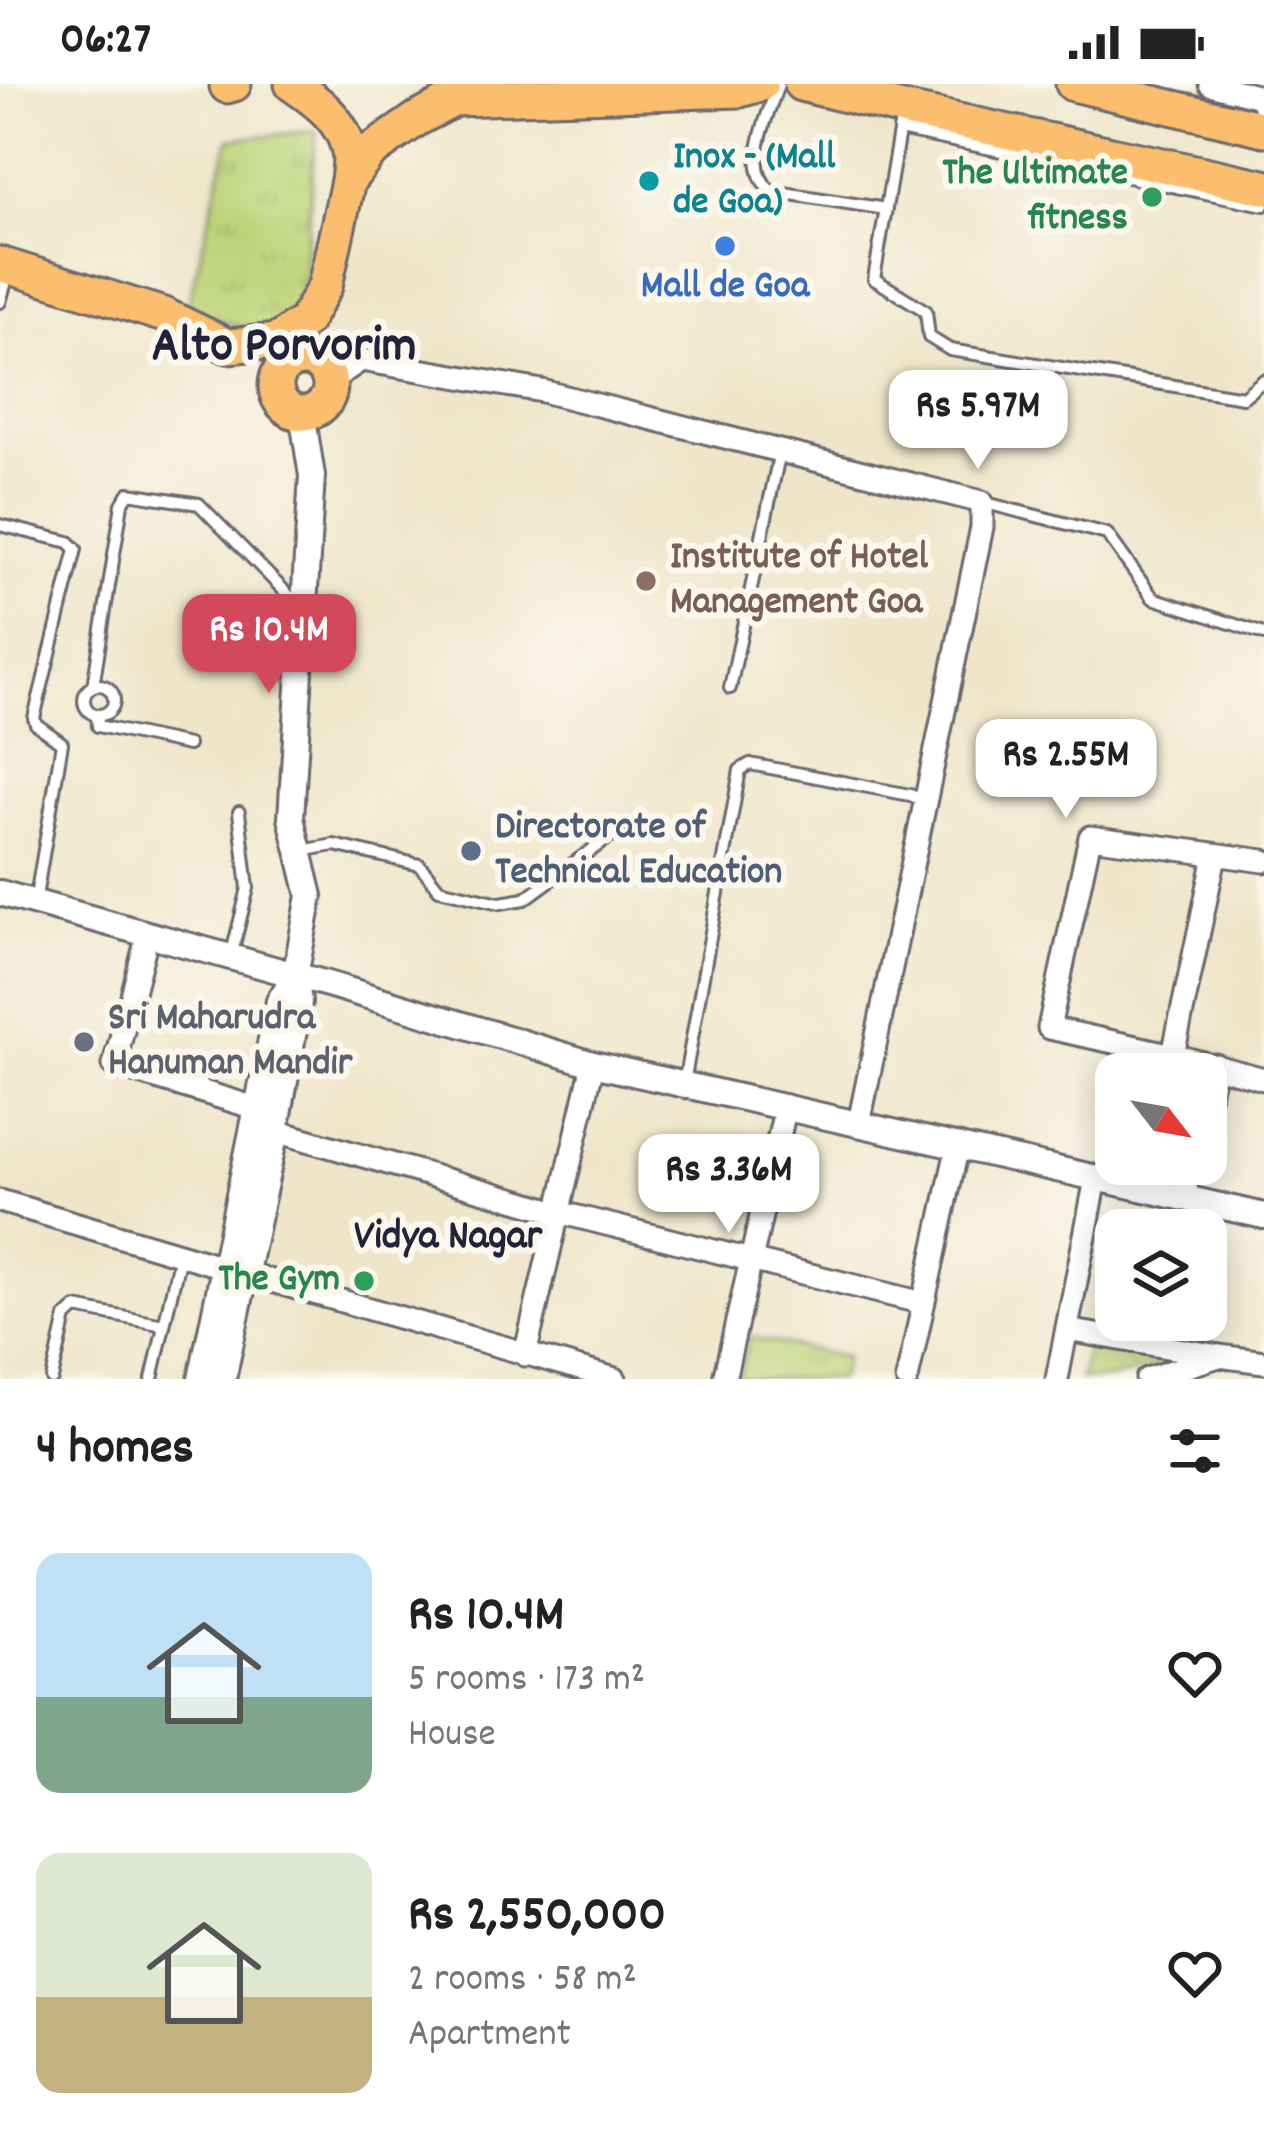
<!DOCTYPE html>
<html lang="en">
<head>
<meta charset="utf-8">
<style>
  :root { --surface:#fff; --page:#f6f6f6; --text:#222; --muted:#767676; --accent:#d1495b }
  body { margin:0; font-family:Dekko,sans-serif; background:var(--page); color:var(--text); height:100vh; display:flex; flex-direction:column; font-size:45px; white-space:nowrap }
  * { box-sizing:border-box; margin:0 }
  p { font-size:39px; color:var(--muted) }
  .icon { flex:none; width:66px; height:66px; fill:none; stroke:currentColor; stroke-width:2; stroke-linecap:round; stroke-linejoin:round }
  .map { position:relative; height:1295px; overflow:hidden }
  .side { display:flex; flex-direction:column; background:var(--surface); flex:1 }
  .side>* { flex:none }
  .needle { width:78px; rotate:121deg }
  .tools { position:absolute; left:1095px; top:969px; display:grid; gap:24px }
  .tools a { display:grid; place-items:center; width:132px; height:132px; border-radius:24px; background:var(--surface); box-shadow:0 6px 30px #0003; font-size:60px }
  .price { position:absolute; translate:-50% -102px; padding:0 27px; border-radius:24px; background:#fff; color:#222; font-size:39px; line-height:78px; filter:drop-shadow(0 3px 6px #0008) }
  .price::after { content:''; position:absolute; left:50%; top:72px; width:36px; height:27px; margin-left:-18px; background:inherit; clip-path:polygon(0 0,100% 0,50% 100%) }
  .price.current { background:var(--accent); color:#fff }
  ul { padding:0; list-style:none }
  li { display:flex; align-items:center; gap:36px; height:300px; padding:0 36px }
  li span { display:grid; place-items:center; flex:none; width:336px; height:240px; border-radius:24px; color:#555 }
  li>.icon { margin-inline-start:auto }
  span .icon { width:144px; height:144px; fill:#fffc; stroke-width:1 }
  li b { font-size:51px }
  h2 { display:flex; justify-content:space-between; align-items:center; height:144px; padding:0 36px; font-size:51px }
  .status { display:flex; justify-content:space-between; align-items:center; height:84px; padding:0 60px; background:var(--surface); direction:ltr }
  .status svg { height:33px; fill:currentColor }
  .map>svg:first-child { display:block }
</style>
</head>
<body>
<div class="status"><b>06:27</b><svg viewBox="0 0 49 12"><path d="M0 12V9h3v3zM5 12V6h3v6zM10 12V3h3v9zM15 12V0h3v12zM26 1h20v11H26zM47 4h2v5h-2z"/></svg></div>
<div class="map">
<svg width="1264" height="1295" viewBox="0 0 1264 1295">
  <defs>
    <pattern id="grass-tufts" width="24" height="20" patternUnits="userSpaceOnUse" patternTransform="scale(3)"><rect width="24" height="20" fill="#bdd378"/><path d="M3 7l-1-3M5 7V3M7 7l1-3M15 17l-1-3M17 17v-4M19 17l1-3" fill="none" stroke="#a2b569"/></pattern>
    <pattern id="park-crowns" width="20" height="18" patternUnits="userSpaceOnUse" patternTransform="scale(3)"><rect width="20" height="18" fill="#bdd378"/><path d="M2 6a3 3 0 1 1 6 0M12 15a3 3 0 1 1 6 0" fill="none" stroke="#a2b569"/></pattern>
  </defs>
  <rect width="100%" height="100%" fill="#fbf7ec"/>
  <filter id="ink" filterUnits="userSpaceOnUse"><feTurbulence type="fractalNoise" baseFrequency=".00833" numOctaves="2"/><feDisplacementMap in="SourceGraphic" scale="24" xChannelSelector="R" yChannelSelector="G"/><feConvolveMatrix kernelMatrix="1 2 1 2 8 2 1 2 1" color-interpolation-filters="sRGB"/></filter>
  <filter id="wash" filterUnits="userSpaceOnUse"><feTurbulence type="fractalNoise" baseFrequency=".004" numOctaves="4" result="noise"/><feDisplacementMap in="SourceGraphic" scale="48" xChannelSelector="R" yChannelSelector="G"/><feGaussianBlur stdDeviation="2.7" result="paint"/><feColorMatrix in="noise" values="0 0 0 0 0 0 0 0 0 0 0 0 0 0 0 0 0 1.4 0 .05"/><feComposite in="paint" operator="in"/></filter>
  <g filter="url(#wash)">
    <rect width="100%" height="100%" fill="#efe6ca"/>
    <g fill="url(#grass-tufts)" stroke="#707a5a" stroke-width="3">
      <path d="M316 47 302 216 284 241 260 250 187 224 229 55Z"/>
      <path d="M749 1253 845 1273 840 1295H738Z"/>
    </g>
    <path fill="url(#park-crowns)" stroke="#707a5a" stroke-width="3" d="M1089 1258 1180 1276 1109 1295H1080Z"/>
  </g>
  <g filter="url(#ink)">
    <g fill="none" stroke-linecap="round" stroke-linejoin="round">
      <g stroke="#6a676d" stroke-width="16">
        <g id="service">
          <path d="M778 0C769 31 741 82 771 107L886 125"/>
          <path d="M902 30 874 195 926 227 929 253 950 266 1243 313 1264 296"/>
          <path d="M899 46 1264 121"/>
          <path d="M0 218 9 187"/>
          <path d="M982 418 1107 450 1153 514 1264 550"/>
          <path d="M0 441 69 458 76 465 34 634 36 640 62 659 35 819"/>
          <circle cx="99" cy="616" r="15"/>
          <path d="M93 602 122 420 129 409 199 420 301 524"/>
          <path d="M730 604 780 367"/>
          <path d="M97 631 98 642 188 661"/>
          <path d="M301 767 334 761 420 781 439 805 500 819 525 815 627 740"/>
          <path d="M231 873 248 804 239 728"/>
          <path d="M684 999 740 686 750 680 910 711 926 717"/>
          <path d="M52 1295 66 1233 76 1224 164 1241"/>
          <path d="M152 1295 180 1171"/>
        </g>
      </g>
      <g stroke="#6a676d" stroke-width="27">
        <g id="minor">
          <path d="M1210 0 1260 13 1264 22"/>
          <path d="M330 297 361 276 542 307 982 418V443L859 1039"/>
          <path d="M1264 777 1090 753 1049 944 1173 971 1264 995"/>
          <path d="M148 850 114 981 259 1025"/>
          <path d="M1173 971 1215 772"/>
          <path d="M1206 1022 1216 981"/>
          <path d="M276 1047 558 1128 923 1219"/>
          <path d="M1183 1114 1192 1080"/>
          <path d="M0 1117 226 1184"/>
          <path d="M247 1190 615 1295"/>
          <path d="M1067 1246 1219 1272"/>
          <path d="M525 1271 593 980"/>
          <path d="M724 1295 786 1022"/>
          <path d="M907 1295 958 1061"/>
          <path d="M1057 1295 1096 1095"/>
          <path d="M1147 1295 1219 1272 1264 1278"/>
        </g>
      </g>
      <g stroke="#6a676d" stroke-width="30">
        <g id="tertiary">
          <path d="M0 809 331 901 593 980 1264 1132"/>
          <path d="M201 1295 279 917 295 892"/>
          <path d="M223 1295 276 1047 299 918 295 892 310 812 291 734 312 392 302 329"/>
        </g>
      </g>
      <g stroke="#6a676d" stroke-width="39">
        <g id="primary">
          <path d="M292 0C317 17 342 35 349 67 351 76 349 88 348 97"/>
          <path d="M0 180 164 231 228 262 277 257 305 237 325 202 348 97 371 67 417 35 455 15 740 6 761 0"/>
          <circle cx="303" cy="302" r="27"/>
        </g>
      </g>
      <g stroke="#6a676d" stroke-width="39">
        <g id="trunk">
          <path d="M801 0 903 25 1264 103"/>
          <path d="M1073 0 1264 45"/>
          <path d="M227 2 234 0"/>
        </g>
      </g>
      <use href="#service" stroke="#fff" stroke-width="10"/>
      <use href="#minor" stroke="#fff" stroke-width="21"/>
      <use href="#tertiary" stroke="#fff" stroke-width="24"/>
      <use href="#primary" stroke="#fabe6e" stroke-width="33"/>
      <use href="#trunk" stroke="#fabe6e" stroke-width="33"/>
    </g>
  </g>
  <circle fill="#0f9aa8" stroke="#fbf7ec" stroke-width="4.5" cx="649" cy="97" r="12"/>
  <g fill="#2e9e5b" stroke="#fbf7ec" stroke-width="4.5">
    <circle cx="1152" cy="113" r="12"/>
    <circle cx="364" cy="1197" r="12"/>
  </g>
  <circle fill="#3f7fe0" stroke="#fbf7ec" stroke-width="4.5" cx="725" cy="162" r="12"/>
  <circle fill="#8d6e63" stroke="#fbf7ec" stroke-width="4.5" cx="646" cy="497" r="12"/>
  <circle fill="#5c6f8a" stroke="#fbf7ec" stroke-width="4.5" cx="471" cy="767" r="12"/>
  <circle fill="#6b7280" stroke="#fbf7ec" stroke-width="4.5" cx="84" cy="958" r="12"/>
  <g text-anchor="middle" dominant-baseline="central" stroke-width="12" stroke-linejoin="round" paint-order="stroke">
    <g font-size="39" font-weight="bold" fill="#0d838f" stroke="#fbf7ec" text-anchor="start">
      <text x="673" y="75">Inox - (Mall<tspan x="673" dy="45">de Goa)</tspan></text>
    </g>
    <g font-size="39" font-weight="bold" fill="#27864d" stroke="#fbf7ec" text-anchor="end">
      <text x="1128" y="91">The Ultimate<tspan x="1128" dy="45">fitness</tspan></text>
      <text x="340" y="1197">The Gym</text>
    </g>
    <g font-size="39" font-weight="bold" fill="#366cbe" stroke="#fbf7ec">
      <text x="725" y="204">Mall de Goa</text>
    </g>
    <g font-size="39" font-weight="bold" fill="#785e54" stroke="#fbf7ec" text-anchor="start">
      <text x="670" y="475">Institute of Hotel<tspan x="670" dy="45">Management Goa</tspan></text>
    </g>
    <g font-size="39" font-weight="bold" fill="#4e5e75" stroke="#fbf7ec" text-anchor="start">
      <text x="495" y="745">Directorate of<tspan x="495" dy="45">Technical Education</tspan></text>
    </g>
    <g font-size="39" font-weight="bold" fill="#5b616d" stroke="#fbf7ec" text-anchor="start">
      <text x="108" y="936">Sri Maharudra<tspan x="108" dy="45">Hanuman Mandir</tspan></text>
    </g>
    <g font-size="42" font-weight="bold" fill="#22223b" stroke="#fbf7ec">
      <text x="448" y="1155">Vidya Nagar</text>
    </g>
    <g font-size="51" font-weight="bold" fill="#22223b" stroke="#fbf7ec">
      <text x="284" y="265">Alto Porvorim</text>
    </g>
  </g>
</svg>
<div class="tools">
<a><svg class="needle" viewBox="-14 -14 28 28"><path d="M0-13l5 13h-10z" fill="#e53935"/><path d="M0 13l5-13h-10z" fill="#767676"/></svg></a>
<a><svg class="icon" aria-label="layers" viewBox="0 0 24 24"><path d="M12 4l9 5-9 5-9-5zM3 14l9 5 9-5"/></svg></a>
</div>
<b class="price" style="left:978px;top:388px">Rs 5.97M</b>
<b class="price current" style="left:269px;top:612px">Rs 10.4M</b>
<b class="price" style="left:1066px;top:737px">Rs 2.55M</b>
<b class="price" style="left:729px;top:1152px">Rs 3.36M</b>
</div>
<section class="side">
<h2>4 homes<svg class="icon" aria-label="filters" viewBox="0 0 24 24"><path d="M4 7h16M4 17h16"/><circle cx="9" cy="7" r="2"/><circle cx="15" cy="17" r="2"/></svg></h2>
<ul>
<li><span style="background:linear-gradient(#bfe0f5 60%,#7fa58c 0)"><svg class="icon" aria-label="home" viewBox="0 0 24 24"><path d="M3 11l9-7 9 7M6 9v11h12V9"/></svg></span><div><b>Rs 10.4M</b><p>5 rooms · 173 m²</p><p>House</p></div><svg class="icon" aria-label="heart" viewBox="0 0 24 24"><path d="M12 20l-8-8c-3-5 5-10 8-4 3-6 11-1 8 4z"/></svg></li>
<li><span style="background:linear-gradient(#dfe7d0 60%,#c2b280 0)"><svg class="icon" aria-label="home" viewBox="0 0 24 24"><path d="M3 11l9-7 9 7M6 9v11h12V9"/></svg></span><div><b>Rs 2,550,000</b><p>2 rooms · 58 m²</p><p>Apartment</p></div><svg class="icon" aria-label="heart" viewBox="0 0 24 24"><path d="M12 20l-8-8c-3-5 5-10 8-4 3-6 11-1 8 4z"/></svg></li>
</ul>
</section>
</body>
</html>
